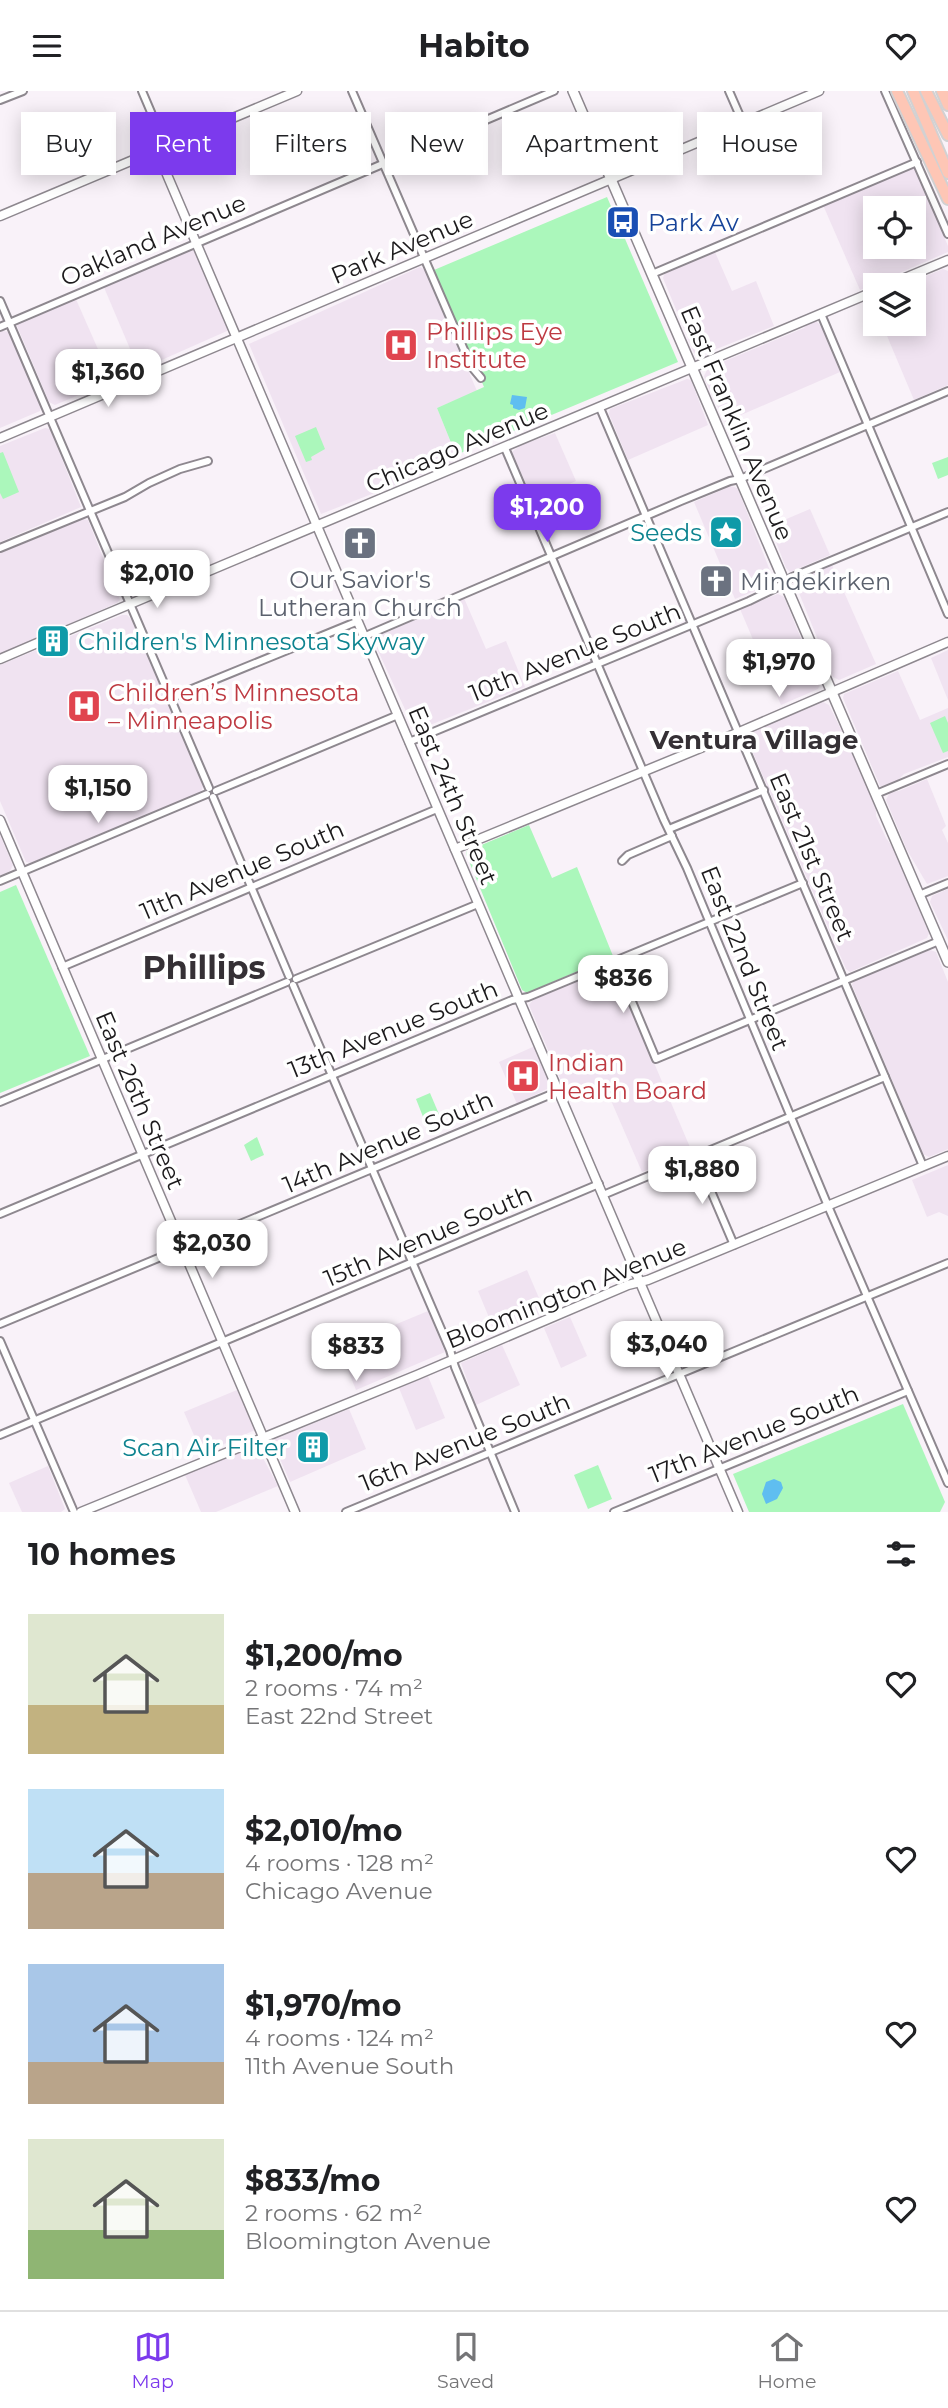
<!DOCTYPE html>
<html lang="en">
<head>
<meta charset="utf-8">
<style>
  :root { --surface:#fff; --page:#f2f2f2; --text:#202124; --muted:#757577; --line:#e0e0e0; --accent:#7c3aed }
  body { margin:0; font-family:Montserrat,sans-serif; background:var(--page); color:var(--text); height:100vh; display:flex; flex-direction:column; font-size:26px; white-space:nowrap }
  * { box-sizing:border-box; margin:0 }
  p { font-size:23px; color:var(--muted) }
  .icon { flex:none; width:38px; height:38px; fill:none; stroke:currentColor; stroke-width:2; stroke-linecap:round; stroke-linejoin:round }
  .map { position:relative; height:1421px; overflow:hidden }
  .details { display:flex; flex-direction:column; background:var(--surface); flex:1 }
  .details>* { flex:none }
  .hud { position:absolute; left:21px; top:21px; width:906px; height:63px; display:flex; gap:14px }
  .tools { position:absolute; left:863px; top:105px; display:grid; gap:14px }
  .tools a { display:grid; place-items:center; width:63px; height:63px; border-radius:0px; background:var(--surface); box-shadow:0 4px 18px #0003; font-size:35px }
  .price { position:absolute; translate:-50% -60px; padding:0 16px; border-radius:14px; background:#fff; color:#222; font-size:23px; line-height:46px; filter:drop-shadow(0 2px 4px #0008) }
  .price::after { content:''; position:absolute; left:50%; top:42px; width:21px; height:16px; margin-left:-10px; background:inherit; clip-path:polygon(0 0,100% 0,50% 100%) }
  .price.on { background:var(--accent); color:#fff }
  ul { padding:0; list-style:none }
  li { display:flex; align-items:center; gap:21px; height:175px; padding:0 28px }
  li span { display:grid; place-items:center; flex:none; width:196px; height:140px; border-radius:0px; color:#555 }
  li>.icon { margin-inline-start:auto }
  span .icon { width:84px; height:84px; fill:#fffc; stroke-width:1 }
  li b { font-size:30px }
  h2 { display:flex; justify-content:space-between; align-items:center; height:84px; padding:0 28px; font-size:30px }
  .tag { padding:0 24px; border-radius:0px; background:var(--surface); box-shadow:0 4px 18px #0003; font-size:24px; line-height:63px }
  .tag.on { background:var(--accent); color:#fff }
  header { display:flex; justify-content:space-between; align-items:center; height:91px; padding:0 28px; background:var(--surface); font-size:32px; font-weight:700 }
  .dock { display:flex; justify-content:space-around; align-items:center; height:98px; border-top:2px solid var(--line); background:var(--surface); font-size:19px; color:var(--muted) }
  .dock a { display:grid; justify-items:center; gap:4px }
  .dock .on { color:var(--accent) }
  .map>svg:first-child { display:block }
</style>
</head>
<body>
<header><svg class="icon" aria-label="menu" viewBox="0 0 24 24"><path d="M4 6h16M4 12h16M4 18h16"/></svg>Habito<svg class="icon" aria-label="heart" viewBox="0 0 24 24"><path d="M12 20l-8-8c-3-5 5-10 8-4 3-6 11-1 8 4z"/></svg></header>
<div class="map">
<svg width="948" height="1421" viewBox="0 0 948 1421">
  <rect width="100%" height="100%" fill="#f9f2f9"/>
  <g fill="#f0e3f1" fill-rule="evenodd">
    <path d="M910 76 915 78 948 155V161L860 199 823 114ZM875 117H914V156H875Z"/>
    <path d="M192 158 197 161 228 235 227 240 139 279 103 194Z"/>
    <path d="M715 161 732 200 756 190 774 235 699 265 694 262 663 187 665 181Z"/>
    <path d="M420 176 425 179 477 300 437 317 458 369 321 423 249 253Z"/>
    <path d="M943 178 948 180V294L914 309 882 233H914V194H904Z"/>
    <path d="M75 206 112 290 55 314 49 311 17 235 18 231Z"/>
    <path d="M809 231H817L821 235 840 281 725 331 705 289 704 285 708 277 804 237Z"/>
    <path d="M3 240 9 241 41 315 40 320 0 337V241Z"/>
    <path d="M687 288 691 289 708 334 628 369 609 323 610 318Z"/>
    <path d="M45 337 50 338 81 416 0 451V355Z"/>
    <path d="M555 342 576 390 533 409 512 361 521 354Z"/>
    <path d="M731 395 737 397 739 401 773 487 771 493 735 508 694 411Z"/>
    <path d="M810 418 830 464 790 481 786 477 770 435Z"/>
    <path d="M83 428 88 429 120 509 117 512 0 563V462Z"/>
    <path d="M832 474 876 573 839 589 833 586 797 497V492L800 489Z"/>
    <path d="M778 503 784 506 820 594 818 598 781 614 740 518Z"/>
    <path d="M464 507 486 558 506 550 525 596 415 640 373 549 374 547Z"/>
    <path d="M122 524H127L131 528 203 695 201 701 31 772 26 771 0 710V574Z"/>
    <path d="M948 559V609L931 567Z"/>
    <path d="M898 580 920 629 948 617V666L904 683 896 691 882 695H880L843 607 844 603Z"/>
    <path d="M823 611 829 614 850 657 876 716V725L886 747 894 758 929 842 927 847 850 881 846 878 747 648 749 642Z"/>
    <path d="M927 688 946 735 942 739 948 752V785L927 793 907 759 886 709 890 701 899 700Z"/>
    <path d="M0 744 13 774 10 780 0 785Z"/>
    <path d="M948 798V849L930 811 932 805Z"/>
    <path d="M930 859 936 861 948 891V1058L929 1066 923 1063 852 894 854 889Z"/>
    <path d="M609 877 614 878 692 1061 642 1081 606 998 570 1011 529 914 533 909Z"/>
    <path d="M535 955 551 996 517 1013 499 971Z"/>
    <path d="M948 1074V1125L939 1121 927 1126 912 1089Z"/>
    <path d="M527 1179 545 1221 495 1241 478 1200Z"/>
    <path d="M428 1220 445 1261 356 1299 339 1257Z"/>
    <path d="M570 1226 587 1265 561 1277 544 1237Z"/>
    <path d="M502 1254 520 1294 476 1314 461 1272Z"/>
    <path d="M428 1285 445 1327 416 1339 399 1297Z"/>
    <path d="M237 1299 255 1339 202 1363 184 1321Z"/>
    <path d="M349 1318 366 1358 290 1391 274 1354 275 1348Z"/>
    <path d="M256 1354 278 1395 216 1421H201L185 1384Z"/>
    <path d="M48 1375 65 1418 61 1421H22L9 1392Z"/>
  </g>
  <g fill="#abf7bb">
    <path d="M607 106 678 271 456 364 437 317 484 296 434 179Z"/>
    <path d="M316 336 325 358 311 366 312 369 306 371 295 345Z"/>
    <path d="M3 361 19 401 3 408 0 402V362Z"/>
    <path d="M948 366V384L938 388 932 372Z"/>
    <path d="M945 625 948 632V660L943 662 930 632Z"/>
    <path d="M529 734 552 787 577 776 613 865 527 902 522 899 466 763 467 760Z"/>
    <path d="M16 794 90 965 0 1002V801Z"/>
    <path d="M430 1002 444 1035 429 1041 416 1008Z"/>
    <path d="M257 1046 264 1064 251 1070 244 1054Z"/>
    <path d="M903 1313 945 1411 940 1421H749L733 1383Z"/>
    <path d="M598 1374 612 1408 588 1418 574 1384Z"/>
  </g>
  <g fill="#5fbef0">
    <path d="M512 304 527 306 525 317 519 319 513 317V314L510 313Z"/>
    <path d="M774 1388 781 1391 783 1397 777 1408 766 1413 762 1403 766 1391Z"/>
  </g>
  <g fill="none" stroke-linecap="round" stroke-linejoin="round">
    <g stroke="#8e888f" stroke-width="10">
      <g id="minor">
        <path d="M142 0 159 40 162 56"/>
        <path d="M352 0 471 275 481 287"/>
        <path d="M729 0 743 32"/>
        <path d="M885 0 948 143"/>
        <path d="M0 9 23 0"/>
        <path d="M652 183 917 71"/>
        <path d="M0 210 209 697"/>
        <path d="M821 223 948 523"/>
        <path d="M0 236 554 0"/>
        <path d="M600 317 923 1075"/>
        <path d="M505 357 664 729 687 777 828 1115 948 1392"/>
        <path d="M0 457 125 406 149 392 180 378 208 370"/>
        <path d="M363 546 681 410 730 390 740 388 948 300"/>
        <path d="M170 607 356 531"/>
        <path d="M409 651 749 510 776 497 792 486 948 421"/>
        <path d="M216 700 398 624"/>
        <path d="M876 703 948 673"/>
        <path d="M213 706 289 885"/>
        <path d="M669 738 764 699"/>
        <path d="M622 770 628 764 672 745"/>
        <path d="M0 790 207 703"/>
        <path d="M919 804 948 792"/>
        <path d="M615 870 656 968 939 850"/>
        <path d="M62 876 437 718"/>
        <path d="M296 888 478 813"/>
        <path d="M293 894 450 1259 455 1276 515 1421"/>
        <path d="M0 1011 287 891"/>
        <path d="M696 1065 734 1154"/>
        <path d="M603 1104 885 986"/>
        <path d="M0 1123 512 909 528 906 803 792"/>
        <path d="M0 1233 559 1000"/>
        <path d="M0 1250 74 1421"/>
        <path d="M0 1344 599 1093"/>
        <path d="M346 1421 948 1172"/>
        <path d="M614 1421 908 1300"/>
      </g>
    </g>
    <g stroke="#8e888f" stroke-width="11">
      <g id="tertiary">
        <path d="M162 56 161 69 168 86 738 1421"/>
        <path d="M0 125 297 0"/>
        <path d="M888 194 948 169"/>
        <path d="M0 347 819 0"/>
        <path d="M54 545 875 200"/>
        <path d="M0 568 49 547"/>
        <path d="M0 729 295 1421"/>
        <path d="M455 758 737 642 948 551"/>
        <path d="M81 1421 417 1284 628 1194 648 1189 948 1065"/>
      </g>
    </g>
    <g stroke="#8e888f" stroke-width="12">
      <path id="secondary" d="M573 0 948 871"/>
    </g>
    <g stroke="#d2d1d2" stroke-width="14">
      <g id="motorway">
        <path d="M897 0 948 108"/>
        <path d="M913 0 948 82"/>
        <path d="M926 0 948 44"/>
        <path d="M942 0 948 14"/>
      </g>
    </g>
    <use href="#minor" stroke="#fff" stroke-width="6"/>
    <use href="#tertiary" stroke="#fff" stroke-width="8"/>
    <use href="#secondary" stroke="#fff" stroke-width="9"/>
    <use href="#motorway" stroke="#fec6b5" stroke-width="10"/>
  </g>
  <defs>
    <g id="bus-square" transform="scale(1.75)"><rect x="-9" y="-9" width="18" height="18" rx="4" fill="#1a4fb4" stroke="#fff"/><path d="M-5-6H5V4H4V6H2V4H-2V6H-4V4H-5ZM-3.5-4V0h7V-4ZM-3.5 1.2v1.5H-2V1.2ZM2 1.2v1.5H3.5V1.2Z" fill="#fff"/></g>
    <g id="hospital-square" transform="scale(1.75)"><rect x="-9" y="-9" width="18" height="18" rx="4" fill="#e0444e" stroke="#fff"/><path d="M-5-5h3v3.5h4V-5h3V5h-3V1.5h-4V5h-3Z" fill="#fff"/></g>
    <g id="sight-square" transform="scale(1.75)"><rect x="-9" y="-9" width="18" height="18" rx="4" fill="#0f9aa8" stroke="#fff"/><path d="M0-6L1.8-2.2L6-1.7L2.9 1.2L3.7 5.4L0 3.3L-3.7 5.4L-2.9 1.2L-6-1.7L-1.8-2.2Z" fill="#fff"/></g>
    <g id="church-square" transform="scale(1.75)"><rect x="-9" y="-9" width="18" height="18" rx="4" fill="#6b7280" stroke="#fff"/><path d="M-1.2-6h2.4v3.5h3.3v2.4h-3.3V6h-2.4V-.1h-3.3v-2.4h3.3Z" fill="#fff"/></g>
    <g id="building-square" transform="scale(1.75)"><rect x="-9" y="-9" width="18" height="18" rx="4" fill="#0f9aa8" stroke="#fff"/><path d="M-4-6H4V6H1V3H-1V6H-4ZM-2.5-4.3h1.7v1.8h-1.7ZM.8-4.3h1.7v1.8H.8ZM-2.5-1h1.7V.8h-1.7ZM.8-1h1.7V.8H.8Z" fill="#fff"/></g>
  </defs>
  <g fill-rule="evenodd">
    <use href="#bus-square" x="623" y="131"/>
    <use href="#hospital-square" x="401" y="254"/>
    <use href="#sight-square" x="726" y="441"/>
    <use href="#church-square" x="360" y="452"/>
    <use href="#church-square" x="716" y="490"/>
    <use href="#building-square" x="53" y="550"/>
    <use href="#hospital-square" x="84" y="615"/>
    <use href="#hospital-square" x="523" y="985"/>
    <use href="#building-square" x="313" y="1356"/>
  </g>
  <g text-anchor="middle" dominant-baseline="central" stroke-width="7" stroke-linejoin="round" paint-order="stroke">
    <g font-size="24" fill="#164399" stroke="#fff" text-anchor="start">
      <text x="648" y="131">Park Av</text>
    </g>
    <g font-size="24" fill="#1c1a1c" stroke="#fff">
      <text transform="translate(153 149) rotate(-23)">Oakland Avenue</text>
      <text transform="translate(402 156) rotate(-23)">Park Avenue</text>
      <text transform="translate(737 332) rotate(67)">East Franklin Avenue</text>
      <text transform="translate(457 356) rotate(-23)">Chicago Avenue</text>
      <text transform="translate(575 561) rotate(-22)">10th Avenue South</text>
      <text transform="translate(453 704) rotate(67)">East 24th Street</text>
      <text transform="translate(812 766) rotate(67)">East 21st Street</text>
      <text transform="translate(242 779) rotate(-23)">11th Avenue South</text>
      <text transform="translate(745 867) rotate(68)">East 22nd Street</text>
      <text transform="translate(393 938) rotate(-22)">13th Avenue South</text>
      <text transform="translate(140 1009) rotate(67)">East 26th Street</text>
      <text transform="translate(388 1051) rotate(-23)">14th Avenue South</text>
      <text transform="translate(428 1145) rotate(-23)">15th Avenue South</text>
      <text transform="translate(566 1202) rotate(-22)">Bloomington Avenue</text>
      <text transform="translate(754 1343) rotate(-22)">17th Avenue South</text>
      <text transform="translate(465 1351) rotate(-22)">16th Avenue South</text>
    </g>
    <g font-size="24" fill="#be3a42" stroke="#fff" text-anchor="start">
      <text x="426" y="240">Phillips Eye<tspan x="426" dy="28">Institute</tspan></text>
      <text x="108" y="601">Children’s Minnesota<tspan x="108" dy="28">– Minneapolis</tspan></text>
      <text x="548" y="971">Indian<tspan x="548" dy="28">Health Board</tspan></text>
    </g>
    <g font-size="24" fill="#0d838f" stroke="#fff" text-anchor="end">
      <text x="702" y="441">Seeds</text>
      <text x="78" y="550" text-anchor="start">Children's Minnesota Skyway</text>
      <text x="288" y="1356">Scan Air Filter</text>
    </g>
    <g font-size="24" fill="#5b616d" stroke="#fff">
      <text x="360" y="488">Our Savior's<tspan x="360" dy="28">Lutheran Church</tspan></text>
      <text x="740" y="490" text-anchor="start">Mindekirken</text>
    </g>
    <g font-size="26" font-weight="bold" fill="#353035" stroke="#fff">
      <text x="754" y="649">Ventura Village</text>
    </g>
    <g font-size="32" font-weight="bold" fill="#353035" stroke="#fff">
      <text x="204" y="876">Phillips</text>
    </g>
  </g>
</svg>
<div class="tools">
<a><svg class="icon" aria-label="locate" viewBox="0 0 24 24"><circle cx="12" cy="12" r="6"/><path d="M12 2v4M12 18v4M2 12h4M18 12h4"/></svg></a>
<a><svg class="icon" aria-label="layers" viewBox="0 0 24 24"><path d="M12 4l9 5-9 5-9-5zM3 14l9 5 9-5"/></svg></a>
</div>
<b class="price" style="left:108px;top:318px">$1,360</b>
<b class="price on" style="left:547px;top:453px">$1,200</b>
<b class="price" style="left:157px;top:519px">$2,010</b>
<b class="price" style="left:779px;top:608px">$1,970</b>
<b class="price" style="left:98px;top:734px">$1,150</b>
<b class="price" style="left:623px;top:924px">$836</b>
<b class="price" style="left:702px;top:1115px">$1,880</b>
<b class="price" style="left:212px;top:1189px">$2,030</b>
<b class="price" style="left:667px;top:1290px">$3,040</b>
<b class="price" style="left:356px;top:1292px">$833</b>
<div class="hud">
<a class="tag">Buy</a>
<a class="tag on">Rent</a>
<a class="tag">Filters</a>
<a class="tag">New</a>
<a class="tag">Apartment</a>
<a class="tag">House</a>
</div>
</div>
<section class="details">
<h2>10 homes<svg class="icon" aria-label="filters" viewBox="0 0 24 24"><path d="M4 7h16M4 17h16"/><circle cx="9" cy="7" r="2"/><circle cx="15" cy="17" r="2"/></svg></h2>
<ul>
<li><span style="background:linear-gradient(#dfe7d0 65%,#c2b280 0)"><svg class="icon" aria-label="home" viewBox="0 0 24 24"><path d="M3 11l9-7 9 7M6 9v11h12V9"/></svg></span><div><b>$1,200/mo</b><p>2 rooms · 74 m²</p><p>East 22nd Street</p></div><svg class="icon" aria-label="heart" viewBox="0 0 24 24"><path d="M12 20l-8-8c-3-5 5-10 8-4 3-6 11-1 8 4z"/></svg></li>
<li><span style="background:linear-gradient(#bfe0f5 60%,#b9a48a 0)"><svg class="icon" aria-label="home" viewBox="0 0 24 24"><path d="M3 11l9-7 9 7M6 9v11h12V9"/></svg></span><div><b>$2,010/mo</b><p>4 rooms · 128 m²</p><p>Chicago Avenue</p></div><svg class="icon" aria-label="heart" viewBox="0 0 24 24"><path d="M12 20l-8-8c-3-5 5-10 8-4 3-6 11-1 8 4z"/></svg></li>
<li><span style="background:linear-gradient(#a9c7e8 70%,#b9a48a 0)"><svg class="icon" aria-label="home" viewBox="0 0 24 24"><path d="M3 11l9-7 9 7M6 9v11h12V9"/></svg></span><div><b>$1,970/mo</b><p>4 rooms · 124 m²</p><p>11th Avenue South</p></div><svg class="icon" aria-label="heart" viewBox="0 0 24 24"><path d="M12 20l-8-8c-3-5 5-10 8-4 3-6 11-1 8 4z"/></svg></li>
<li><span style="background:linear-gradient(#dfe7d0 65%,#8fb573 0)"><svg class="icon" aria-label="home" viewBox="0 0 24 24"><path d="M3 11l9-7 9 7M6 9v11h12V9"/></svg></span><div><b>$833/mo</b><p>2 rooms · 62 m²</p><p>Bloomington Avenue</p></div><svg class="icon" aria-label="heart" viewBox="0 0 24 24"><path d="M12 20l-8-8c-3-5 5-10 8-4 3-6 11-1 8 4z"/></svg></li>
</ul>
</section>
<nav class="dock">
<a class="on"><svg class="icon" aria-label="map" viewBox="0 0 24 24"><path d="M3 6l6-2 6 2 6-2v14l-6 2-6-2-6 2zM9 4v14M15 6v14"/></svg>Map</a>
<a><svg class="icon" aria-label="saved" viewBox="0 0 24 24"><path d="M7 4h10v16l-5-4-5 4z"/></svg>Saved</a>
<a><svg class="icon" aria-label="home" viewBox="0 0 24 24"><path d="M3 11l9-7 9 7M6 9v11h12V9"/></svg>Home</a>
</nav>
</body>
</html>
